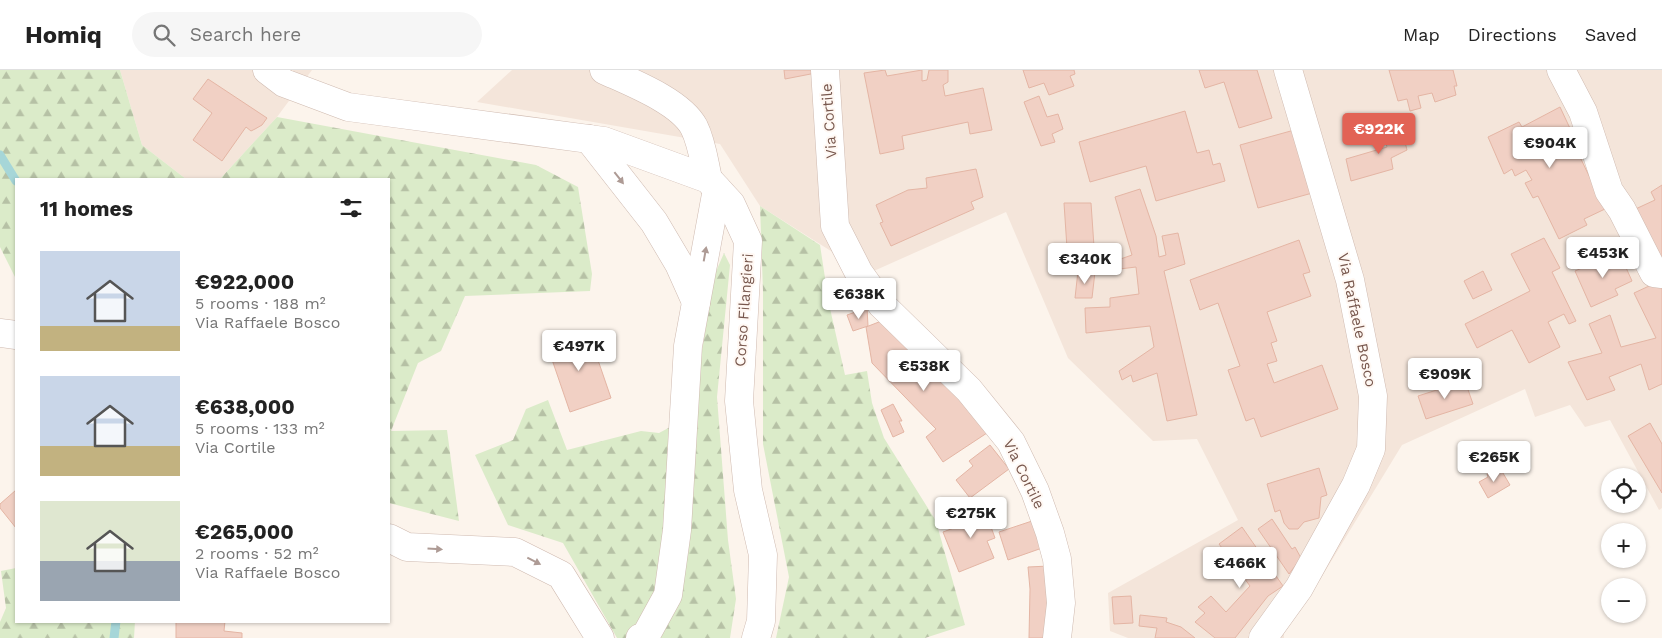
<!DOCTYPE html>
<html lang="en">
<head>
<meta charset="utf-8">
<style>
  :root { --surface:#fff; --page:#f6f6f6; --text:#222; --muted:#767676; --line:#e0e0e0; --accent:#e26355 }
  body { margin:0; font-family:"Work Sans",sans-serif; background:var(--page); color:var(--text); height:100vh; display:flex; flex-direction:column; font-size:19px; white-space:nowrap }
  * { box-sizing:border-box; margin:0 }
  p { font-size:16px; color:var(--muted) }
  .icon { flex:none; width:28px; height:28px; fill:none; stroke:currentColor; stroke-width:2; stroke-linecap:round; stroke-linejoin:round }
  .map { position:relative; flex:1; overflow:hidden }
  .sheet { position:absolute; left:15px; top:108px; width:375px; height:445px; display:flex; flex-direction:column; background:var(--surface); border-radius:0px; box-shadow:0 1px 4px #0004 }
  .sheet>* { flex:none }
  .tools { position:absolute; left:1601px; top:398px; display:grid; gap:10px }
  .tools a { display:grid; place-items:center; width:45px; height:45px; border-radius:50%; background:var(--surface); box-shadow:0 1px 4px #0004; font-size:25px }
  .price { position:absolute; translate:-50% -42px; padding:0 11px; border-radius:5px; background:#fff; color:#222; font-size:16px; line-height:32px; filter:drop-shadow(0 1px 2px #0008) }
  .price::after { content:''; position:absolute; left:50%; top:30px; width:15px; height:11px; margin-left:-8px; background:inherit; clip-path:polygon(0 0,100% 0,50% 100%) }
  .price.selected { background:var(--accent); color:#fff }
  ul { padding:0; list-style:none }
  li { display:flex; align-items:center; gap:15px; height:125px; padding:0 25px }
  li span { display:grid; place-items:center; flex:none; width:140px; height:100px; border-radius:0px; color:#555 }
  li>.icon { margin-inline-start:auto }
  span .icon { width:60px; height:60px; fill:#fffc; stroke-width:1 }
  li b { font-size:21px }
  h2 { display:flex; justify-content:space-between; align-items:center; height:60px; padding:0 25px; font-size:21px }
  header { display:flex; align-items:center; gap:30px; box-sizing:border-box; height:70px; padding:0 25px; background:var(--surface); border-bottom:1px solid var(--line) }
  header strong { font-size:24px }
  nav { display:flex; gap:28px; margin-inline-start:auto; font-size:18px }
  .search { width:350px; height:45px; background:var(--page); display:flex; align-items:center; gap:12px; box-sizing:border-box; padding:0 18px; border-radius:28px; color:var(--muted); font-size:19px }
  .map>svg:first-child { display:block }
</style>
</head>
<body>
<header>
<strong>Homiq</strong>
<div class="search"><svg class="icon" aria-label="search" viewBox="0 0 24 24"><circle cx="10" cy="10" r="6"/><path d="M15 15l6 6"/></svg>Search here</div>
<nav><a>Map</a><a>Directions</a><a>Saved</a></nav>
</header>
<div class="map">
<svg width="1662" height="568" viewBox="0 0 1662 568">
  <defs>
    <pattern id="forest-firs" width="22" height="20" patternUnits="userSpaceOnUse" patternTransform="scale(1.25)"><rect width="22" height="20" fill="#dbebc9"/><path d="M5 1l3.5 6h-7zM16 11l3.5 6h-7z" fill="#b6c1a5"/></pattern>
  </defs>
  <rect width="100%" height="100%" fill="#fcf4ec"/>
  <g fill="#f4e5da">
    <path d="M120 0H312L277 47 220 109H186L142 75Z"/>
    <path d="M512 0H1662V438L1659 440 1610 350 1585 357 1570 335 1535 347 1525 319 1402 375 1313 521 1284 563V568H1128L1110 561 1108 523 1238 450 1197 369 1153 371 1068 288 1006 142 867 204 760 136 720 74 477 32Z"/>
  </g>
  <g fill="url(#forest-firs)">
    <path d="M0 0H120L142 75 186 109H16V209L0 177Z"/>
    <path d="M277 47 536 95 578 117 592 204 590 221 465 226 441 281 418 293 391 361 447 360 459 451 389 433V109H220Z"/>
    <path d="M760 136 820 175 829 234 845 305 867 301 872 333 884 368 936 451 965 555 925 568H776L789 507 763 374V221Z"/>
    <path d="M724 183 730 195 717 327 728 470 736 529 730 568H617L563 473 508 455 475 385 513 370 526 339 548 330 567 380 641 361 659 363 676 354 694 330 714 206Z"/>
    <path d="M16 498V551H135L134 568H0V552L6 538 1 501Z"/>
  </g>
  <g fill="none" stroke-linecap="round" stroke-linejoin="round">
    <g stroke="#a6d6d8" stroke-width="9">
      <path d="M0 85 16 111"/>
      <path d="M114 568 116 551"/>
    </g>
  </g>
  <g fill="#f1d0c4" stroke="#e4b5a4">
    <path d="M784 0H821V2L785 9Z"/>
    <path d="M885 0 887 6 922 0V11L927 10 929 0H948V12L943 15 945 26 983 18 992 60 970 64 968 52 902 66 904 79 880 84 864 3Z"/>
    <path d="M1023 0H1074L1075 4 1070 6 1074 16 1049 25 1044 13 1029 18Z"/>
    <path d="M1199 0H1257L1272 48 1239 58 1224 12 1205 18Z"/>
    <path d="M1389 0H1453L1457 16H1454L1456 25 1435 32 1432 23 1418 26 1421 38 1410 41 1407 29 1398 31Z"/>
    <path d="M208 9 267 48 262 55 255 59 251 61 246 57 222 91 193 70 212 43 193 29Z"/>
    <path d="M1039 26 1047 47 1058 44 1063 59 1052 64 1055 72 1041 76 1024 32Z"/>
    <path d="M1560 37 1582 84 1579 85 1605 139 1584 149 1587 155 1559 169 1538 126 1533 128 1525 113 1532 110 1526 100 1515 106 1512 99 1504 104 1488 67 1519 52 1522 57Z"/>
    <path d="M1185 41 1197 83 1209 80 1213 95 1220 93 1225 111 1156 131 1146 96 1090 112 1079 72Z"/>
    <path d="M1400 52 1407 80 1391 88 1393 99 1351 111 1346 89 1387 77 1382 59Z"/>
    <path d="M1298 59 1316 122 1258 138 1240 75Z"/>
    <path d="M976 99 983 127 971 132 974 139 891 176 880 153 883 152 876 135 908 120 927 118 926 108Z"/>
    <path d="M1662 115V198L1629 142 1655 130 1651 122Z"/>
    <path d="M1140 119 1156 166 1159 187 1166 185 1162 166 1178 163 1185 194 1164 201 1197 345 1167 351 1157 303 1133 312 1131 305 1122 310 1119 301 1154 277 1150 256 1086 263 1085 238 1110 237V228L1139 224 1136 197 1095 202 1076 201 1078 178H1067L1064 133H1091L1095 191 1111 189 1112 192 1132 185 1115 127Z"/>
    <path d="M1544 168 1560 198 1552 202 1576 251 1569 254 1564 244 1548 252 1560 277 1529 293 1512 260 1477 278 1465 254 1530 221 1511 184Z"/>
    <path d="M1299 170 1310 202 1303 204 1311 226 1267 242 1277 271 1271 273 1277 291 1267 294 1274 313 1322 295 1338 339 1261 367 1254 348 1246 351 1228 300 1240 296 1218 233 1200 240 1190 210Z"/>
    <path d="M1619 182 1632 211 1615 219 1618 225 1591 237 1575 201Z"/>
    <path d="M1078 201 1095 202 1092 228H1075Z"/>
    <path d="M1483 201 1492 220 1473 229 1464 211Z"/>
    <path d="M1662 210V314L1649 320 1641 294 1609 307 1615 320 1587 330 1568 292 1602 283 1589 254 1610 245 1621 277 1656 268 1634 223Z"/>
    <path d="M867 238 868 256 853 261 847 245Z"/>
    <path d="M884 250 990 361 943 392 926 367 936 359 872 293 866 257Z"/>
    <path d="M588 261 611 328 570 342 547 275Z"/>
    <path d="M1465 311 1473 334 1426 349 1418 326Z"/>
    <path d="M893 334 902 351H899L904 362 893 367 881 340Z"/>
    <path d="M1650 353 1662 374V423L1628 366Z"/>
    <path d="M990 375 1009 399 970 428 956 410 973 396 969 391Z"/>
    <path d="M1319 398 1327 425 1321 427 1319 448 1304 452 1298 459H1289L1284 453 1280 440 1275 442 1267 414Z"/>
    <path d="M1500 398 1510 415 1488 428 1479 412 1488 407 1487 404Z"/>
    <path d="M16 420V458L0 438V434Z"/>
    <path d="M983 435 995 468 987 471 994 488 959 502 943 462 962 455 957 445Z"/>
    <path d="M1272 449 1292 479 1295 477 1301 488 1289 504 1258 459Z"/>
    <path d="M1035 450 1045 477 1008 490 999 462Z"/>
    <path d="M1242 457 1283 516 1268 526 1235 568H1215L1195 552 1205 543 1198 537 1211 526 1226 542 1250 516 1219 474Z"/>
    <path d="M1049 496V568H1029L1030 519 1028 497Z"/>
    <path d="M1131 526 1133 553 1114 554 1112 527Z"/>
    <path d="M1140 545 1167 548 1166 552 1181 557 1195 568H1155L1157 558 1139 556Z"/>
    <path d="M176 551H225L224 561 242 563V568H176Z"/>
  </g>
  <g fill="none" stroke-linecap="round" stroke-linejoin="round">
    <g stroke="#cfbab0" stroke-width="29">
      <g id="minor">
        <path d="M267 0 284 13 348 37 604 71 708 109 731 134 748 171 739 331 748 420 763 485 761 551 756 568"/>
        <path d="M604 0C630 12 680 31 694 57 702 73 704 91 708 109"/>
        <path d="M825 0 835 156 859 203 882 235 969 320 1011 372 1035 421 1050 463 1057 489 1061 533 1057 568"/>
        <path d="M1561 0 1583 42 1609 121 1622 140 1654 203 1662 204"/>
        <path d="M589 69 654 152 679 194 696 232"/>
        <path d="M0 263 16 265"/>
        <path d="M389 468 407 477 515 482 561 505 600 568"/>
        <path d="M640 568 645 567 668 525 677 460 688 276 717 119"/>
        <path d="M1263 568 1299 518 1356 415 1371 379 1373 326 1350 210 1288 0"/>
      </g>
    </g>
    <use href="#minor" stroke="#fff" stroke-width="28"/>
  </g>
  <defs><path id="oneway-solid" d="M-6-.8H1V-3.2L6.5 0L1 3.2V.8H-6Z" transform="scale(1.25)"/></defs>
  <g fill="#ae9b95">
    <use href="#oneway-solid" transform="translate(619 108) rotate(52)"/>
    <use href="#oneway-solid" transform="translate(705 184) rotate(-80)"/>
    <use href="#oneway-solid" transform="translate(435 479) rotate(3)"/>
    <use href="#oneway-solid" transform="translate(534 491) rotate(27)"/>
  </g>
  <g text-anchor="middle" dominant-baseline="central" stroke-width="4" stroke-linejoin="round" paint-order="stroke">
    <g font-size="15" fill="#78584e" stroke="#fff8f3">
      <text transform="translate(829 51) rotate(-94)">Via Cortile</text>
      <text transform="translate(744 240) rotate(-86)">Corso Filangieri</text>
      <text transform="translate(1357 250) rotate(78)">Via Raffaele Bosco</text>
      <text transform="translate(1024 404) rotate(64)">Via Cortile</text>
    </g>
  </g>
</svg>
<div class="tools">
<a><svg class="icon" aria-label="locate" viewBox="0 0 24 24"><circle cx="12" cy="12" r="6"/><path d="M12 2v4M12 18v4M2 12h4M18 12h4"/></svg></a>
<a>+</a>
<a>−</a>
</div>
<b class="price selected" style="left:1379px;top:85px">€922K</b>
<b class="price" style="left:1550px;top:99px">€904K</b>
<b class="price" style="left:1603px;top:209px">€453K</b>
<b class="price" style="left:1085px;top:215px">€340K</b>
<b class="price" style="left:859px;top:250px">€638K</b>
<b class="price" style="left:579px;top:302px">€497K</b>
<b class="price" style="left:924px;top:322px">€538K</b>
<b class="price" style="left:1445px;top:330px">€909K</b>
<b class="price" style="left:1494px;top:413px">€265K</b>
<b class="price" style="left:971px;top:469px">€275K</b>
<b class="price" style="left:1240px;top:519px">€466K</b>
<section class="sheet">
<h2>11 homes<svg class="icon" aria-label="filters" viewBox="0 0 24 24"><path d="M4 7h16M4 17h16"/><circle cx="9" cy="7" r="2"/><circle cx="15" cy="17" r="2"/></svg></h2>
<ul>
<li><span style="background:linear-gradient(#c9d6e8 75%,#c2b280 0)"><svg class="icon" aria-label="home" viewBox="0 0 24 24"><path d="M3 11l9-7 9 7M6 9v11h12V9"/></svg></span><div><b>€922,000</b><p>5 rooms · 188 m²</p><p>Via Raffaele Bosco</p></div></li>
<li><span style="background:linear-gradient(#c9d6e8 70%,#c2b280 0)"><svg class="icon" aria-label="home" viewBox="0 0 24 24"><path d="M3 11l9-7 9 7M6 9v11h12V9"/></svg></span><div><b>€638,000</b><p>5 rooms · 133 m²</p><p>Via Cortile</p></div></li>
<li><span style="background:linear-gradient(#dfe7d0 60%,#9aa5b1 0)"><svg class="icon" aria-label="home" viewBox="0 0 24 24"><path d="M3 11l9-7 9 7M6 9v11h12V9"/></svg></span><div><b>€265,000</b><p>2 rooms · 52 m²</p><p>Via Raffaele Bosco</p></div></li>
</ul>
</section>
</div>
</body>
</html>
